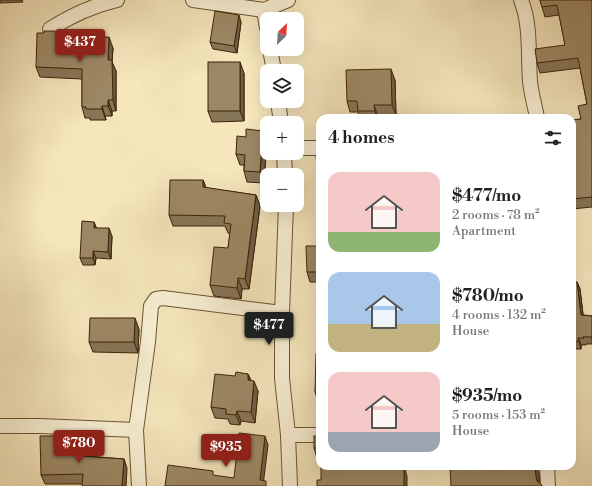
<!DOCTYPE html>
<html lang="en">
<head>
<meta charset="utf-8">
<style>
  :root { --surface:#fff; --page:#f2f2f2; --text:#202124; --muted:#757577; --accent:#8f2418 }
  body { margin:0; font-family:"Libre Bodoni",serif; background:var(--page); color:var(--text); height:100vh; display:flex; flex-direction:column; font-size:15px; white-space:nowrap }
  * { box-sizing:border-box; margin:0 }
  p { font-size:13px; color:var(--muted) }
  .icon { flex:none; width:22px; height:22px; fill:none; stroke:currentColor; stroke-width:2; stroke-linecap:round; stroke-linejoin:round }
  .map { position:relative; flex:1; overflow:hidden }
  .details { position:absolute; left:316px; top:114px; width:260px; height:356px; display:flex; flex-direction:column; background:var(--surface); border-radius:12px; box-shadow:0 4px 16px #0002 }
  .details>* { flex:none }
  .needle { width:26px; rotate:25deg }
  .buttons { position:absolute; left:260px; top:12px; display:grid; gap:8px }
  .buttons a { display:grid; place-items:center; width:44px; height:44px; border-radius:8px; background:var(--surface); box-shadow:0 4px 16px #0002; font-size:20px }
  .price { position:absolute; translate:-50% -34px; padding:0 9px; border-radius:4px; background:var(--accent); color:#fff; font-size:13px; line-height:26px; filter:drop-shadow(0 1px 2px #0008) }
  .price::after { content:''; position:absolute; left:50%; top:24px; width:12px; height:9px; margin-left:-6px; background:inherit; clip-path:polygon(0 0,100% 0,50% 100%) }
  .price.on { background:#222; color:#fff }
  ul { padding:0; list-style:none }
  li { display:flex; align-items:center; gap:12px; height:100px; padding:0 12px }
  li span { display:grid; place-items:center; flex:none; width:112px; height:80px; border-radius:12px; color:#555 }
  li>.icon { margin-inline-start:auto }
  span .icon { width:48px; height:48px; fill:#fffc; stroke-width:1 }
  li b { font-size:17px }
  h2 { display:flex; justify-content:space-between; align-items:center; height:48px; padding:0 12px; font-size:17px }
  .map>svg:first-child { display:block }
</style>
</head>
<body>
<div class="map">
<svg width="592" height="486" viewBox="0 0 592 486">
  <rect width="100%" height="100%" fill="#f5e6bc"/>
  <filter id="stains"><feTurbulence type="fractalNoise" baseFrequency=".005" numOctaves="4"/><feColorMatrix values="0 0 0 0 .2 0 0 0 0 .09 0 0 0 0 .02 0 0 0 .5 -.17"/></filter>
  <radialGradient id="worn" r=".72"><stop offset=".6" stop-color="#630" stop-opacity="0"/><stop offset="1" stop-color="#630" stop-opacity=".3"/></radialGradient>
  <g fill="none" stroke-linecap="round" stroke-linejoin="round">
    <g stroke="#6b5434" stroke-width="16">
      <g id="street">
        <path d="M193 0 264 10 288 0"/>
        <path d="M521 0C531 25 528 54 530 81 531 93 535 106 537 118"/>
        <path d="M264 10 267 28"/>
        <path d="M50 29C72 15 91 6 117 0"/>
        <path d="M270 49 274 71"/>
        <path d="M278 101 281 123"/>
        <path d="M297 148H320"/>
        <path d="M284 153 285 175"/>
        <path d="M286 205 282 313V378L288 435 290 486"/>
        <path d="M0 426H40L136 430"/>
        <path d="M288 435H320"/>
        <path d="M547 466 548 486"/>
        <path d="M139 486 136 430 148 342 151 306 156 299 163 298 282 313"/>
      </g>
    </g>
    <use href="#street" stroke="#f8efd3" stroke-width="14"/>
  </g>
  <g fill="#877557" stroke="#3d2306">
    <path d="M0 0H22L23 2 0 3Z"/>
    <path d="M540 0H592V207L572 209V120L581 119 587 104 580 68 540 73 537 63 565 45 559 15 545 17 542 7Z"/>
    <path d="M241 22 237 53 213 49 210 42Z"/>
    <path d="M56 33 97 37 113 48 112 62 116 71V111H112V116H105L106 120H90V118H85L82 107V79L40 77 36 67Z"/>
    <path d="M244 73V121L212 122 208 111Z"/>
    <path d="M395 80 396 115 378 116V118H360L358 112H350L347 101Z"/>
    <path d="M263 131 267 141 264 183 247 182 244 171V165H240L236 154 246 137Z"/>
    <path d="M203 180 206 188 256 195 260 206 249 289H242L241 299 214 296 210 285 228 248 230 234 228 233 225 226H173L169 215Z"/>
    <path d="M96 228 112 236 111 259 96 258 95 265H83L80 258Z"/>
    <path d="M320 246V282H310L307 272Z"/>
    <path d="M577 282 580 289 583 315 592 316V344H586V345H581V349H572V283Z"/>
    <path d="M139 329 138 353 93 352 89 342Z"/>
    <path d="M320 354V401H318L315 392Z"/>
    <path d="M248 374 251 380 258 391 255 423 241 421 240 425 230 424 228 419 215 418 211 407 235 376Z"/>
    <path d="M320 436V458H317L314 448Z"/>
    <path d="M71 446 72 455 124 459 127 469 82 484H45L41 475Z"/>
  </g>
  <g fill="#6e5f47" stroke="#3d2306">
    <path d="M239 15 241 22 237 53 234 46Z"/>
    <path d="M109 37 113 48 112 62 116 71V111L113 100 108 60Z"/>
    <path d="M240 62 244 73V121L240 111Z"/>
    <path d="M391 69 395 80 396 115 392 105Z"/>
    <path d="M108 100 112 111V116L108 106Z"/>
    <path d="M374 105 378 116V118H377L375 111Z"/>
    <path d="M102 106 105 116 106 120 102 109Z"/>
    <path d="M263 131 267 141 264 183 260 172Z"/>
    <path d="M203 180 207 190 203 187Z"/>
    <path d="M256 195 260 206 249 289 245 279Z"/>
    <path d="M94 222 97 229 94 228Z"/>
    <path d="M109 228 112 236 111 259 108 252Z"/>
    <path d="M93 251 96 258 95 265 93 258Z"/>
    <path d="M238 278 242 289 241 299 237 288Z"/>
    <path d="M577 282 580 289 584 322 581 315Z"/>
    <path d="M135 318 139 329 138 353 134 342Z"/>
    <path d="M578 338 581 345V349L579 341Z"/>
    <path d="M248 374 252 384 248 380Z"/>
    <path d="M254 381 258 391 255 423 251 412Z"/>
    <path d="M237 411 241 421 240 425 236 415Z"/>
    <path d="M68 436 71 446 72 465 68 455Z"/>
    <path d="M265 436 268 445 263 486 260 480Z"/>
    <path d="M124 459 127 469 126 486H122Z"/>
    <path d="M404 466 407 476V486H404Z"/>
    <path d="M535 466H536L539 473 540 486 536 477Z"/>
  </g>
  <g fill="#9d8865" stroke="#3d2306">
    <path d="M540 0H592V197L572 199V120L581 119 578 106 587 104 578 58 537 63 535 49 565 45 557 5 542 7Z"/>
    <path d="M215 11 239 15 234 46 210 42Z"/>
    <path d="M44 31H55V33L96 34V37H109L108 60H112L113 100H108V106H102V109H86V107H82V69L36 67 37 33H44Z"/>
    <rect x="208" y="62" width="32" height="49"/>
    <path d="M391 69 392 105H374L375 111H358L357 101H347L346 70Z"/>
    <path d="M246 129 263 131 260 172 244 171 245 155 236 154 237 136 246 137Z"/>
    <path d="M316 155H320V201H319Z"/>
    <path d="M170 180H203V187L256 195 245 279 238 278 237 288 210 285 214 247 228 248 231 224 224 223 225 216 169 215Z"/>
    <path d="M82 221 94 222V228H109L108 252 93 251V258H80Z"/>
    <path d="M306 246H320V272H307Z"/>
    <path d="M577 282 581 315 592 316V337H583L584 338H578L579 341 572 342V283Z"/>
    <path d="M90 318H135L134 342H89Z"/>
    <path d="M316 353 320 354V392H315Z"/>
    <path d="M236 372 248 374V380L254 381 251 412 237 411 236 415 226 414V409L211 407 215 374 235 376Z"/>
    <path d="M239 433 265 436 260 480 266 481V486H165L168 465 213 471V475L234 478Z"/>
    <path d="M40 436H68V455L124 459 122 486H82L83 474 41 475Z"/>
    <rect x="314" y="436" width="6" height="12"/>
    <path d="M321 466H404V486H317V480H321Z"/>
    <path d="M450 466H535L536 477 537 481 541 484 542 486H451Z"/>
  </g>
  <rect width="100%" height="100%" filter="url(#stains)"/>
  <rect width="100%" height="100%" fill="url(#worn)"/>
</svg>
<div class="buttons">
<a><svg class="needle" viewBox="-14 -14 28 28"><path d="M0-13l5 13h-10z" fill="#e53935"/><path d="M0 13l5-13h-10z" fill="#757577"/></svg></a>
<a><svg class="icon" aria-label="layers" viewBox="0 0 24 24"><path d="M12 4l9 5-9 5-9-5zM3 14l9 5 9-5"/></svg></a>
<a>+</a>
<a>−</a>
</div>
<b class="price" style="left:80px;top:63px">$437</b>
<b class="price on" style="left:269px;top:346px">$477</b>
<b class="price" style="left:79px;top:464px">$780</b>
<b class="price" style="left:226px;top:468px">$935</b>
<section class="details">
<h2>4 homes<svg class="icon" aria-label="filters" viewBox="0 0 24 24"><path d="M4 7h16M4 17h16"/><circle cx="9" cy="7" r="2"/><circle cx="15" cy="17" r="2"/></svg></h2>
<ul>
<li><span style="background:linear-gradient(#f6c9c9 75%,#8fb573 0)"><svg class="icon" aria-label="home" viewBox="0 0 24 24"><path d="M3 11l9-7 9 7M6 9v11h12V9"/></svg></span><div><b>$477/mo</b><p>2 rooms · 78 m²</p><p>Apartment</p></div></li>
<li><span style="background:linear-gradient(#a9c7e8 65%,#c2b280 0)"><svg class="icon" aria-label="home" viewBox="0 0 24 24"><path d="M3 11l9-7 9 7M6 9v11h12V9"/></svg></span><div><b>$780/mo</b><p>4 rooms · 132 m²</p><p>House</p></div></li>
<li><span style="background:linear-gradient(#f6c9c9 75%,#9aa5b1 0)"><svg class="icon" aria-label="home" viewBox="0 0 24 24"><path d="M3 11l9-7 9 7M6 9v11h12V9"/></svg></span><div><b>$935/mo</b><p>5 rooms · 153 m²</p><p>House</p></div></li>
</ul>
</section>
</div>
</body>
</html>
